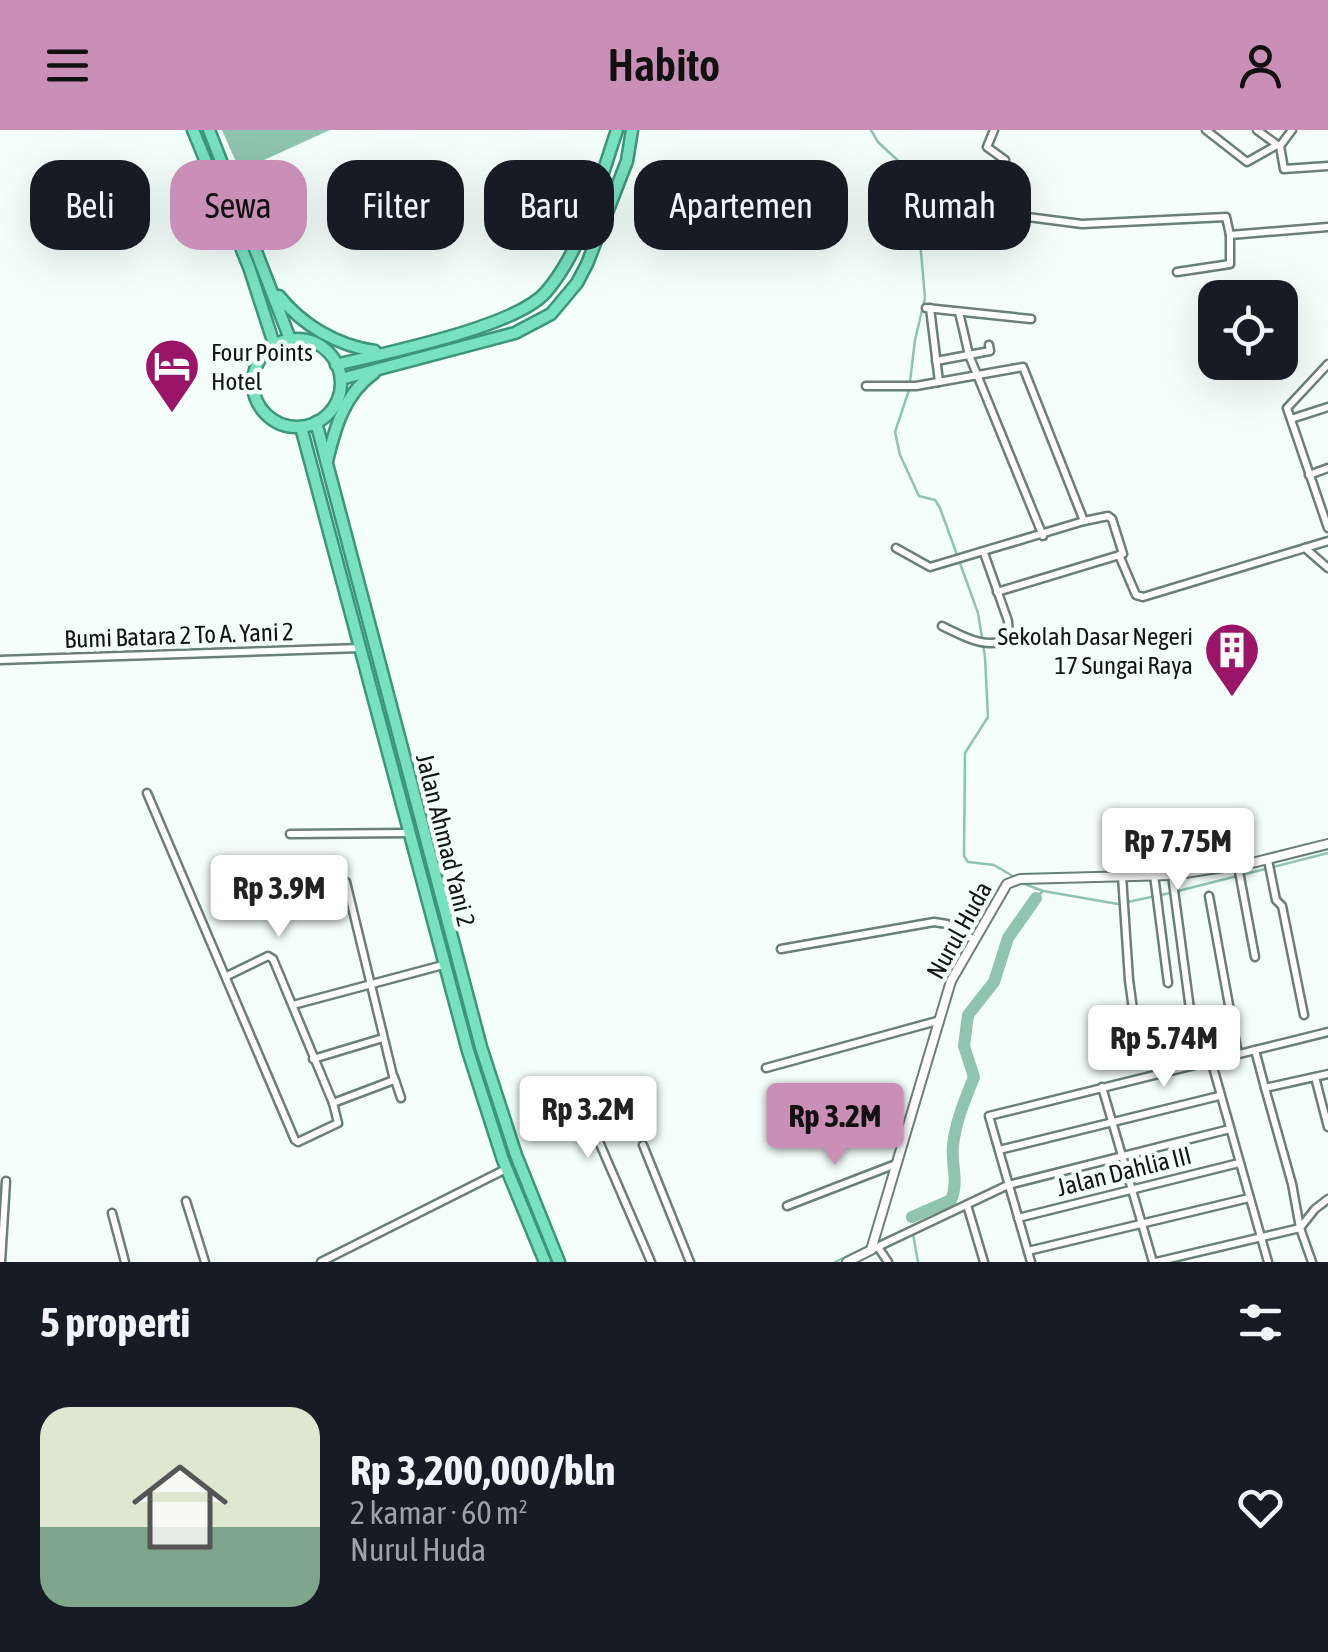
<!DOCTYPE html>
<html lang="id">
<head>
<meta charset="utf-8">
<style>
  :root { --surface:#171b24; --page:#20242c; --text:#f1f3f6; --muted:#9ea1a6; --accent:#ca8fb6 }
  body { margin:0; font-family:"Asap Condensed",sans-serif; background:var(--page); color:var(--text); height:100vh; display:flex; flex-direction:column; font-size:38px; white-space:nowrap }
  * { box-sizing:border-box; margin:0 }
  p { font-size:32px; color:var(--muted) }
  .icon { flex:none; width:55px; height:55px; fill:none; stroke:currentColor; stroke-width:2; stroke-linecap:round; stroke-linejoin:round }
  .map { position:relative; height:1132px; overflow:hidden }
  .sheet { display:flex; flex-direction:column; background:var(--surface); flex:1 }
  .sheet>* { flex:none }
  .banner { position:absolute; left:30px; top:30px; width:1270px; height:90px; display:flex; gap:20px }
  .fabs { position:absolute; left:1198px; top:150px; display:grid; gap:20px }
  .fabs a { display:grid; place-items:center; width:100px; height:100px; border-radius:20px; background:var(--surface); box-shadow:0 10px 40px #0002; font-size:50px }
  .price { position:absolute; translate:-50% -85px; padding:0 22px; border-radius:10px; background:#fff; color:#222; font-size:32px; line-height:65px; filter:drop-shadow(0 2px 5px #0008) }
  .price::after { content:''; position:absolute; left:50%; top:60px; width:30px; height:22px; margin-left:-15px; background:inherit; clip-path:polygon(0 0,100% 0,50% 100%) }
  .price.current { background:var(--accent); color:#111 }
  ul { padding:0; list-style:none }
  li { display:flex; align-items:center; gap:30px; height:250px; padding:0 40px }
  li span { display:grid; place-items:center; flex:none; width:280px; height:200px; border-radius:30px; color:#555 }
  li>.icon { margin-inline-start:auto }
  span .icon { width:120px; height:120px; fill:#fffc; stroke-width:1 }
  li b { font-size:42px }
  h2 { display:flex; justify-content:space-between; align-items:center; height:120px; padding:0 40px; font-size:42px }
  .pill { padding:0 35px; border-radius:30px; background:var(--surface); box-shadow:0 10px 40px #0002; font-size:35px; line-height:90px }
  .pill.current { background:var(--accent); color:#111 }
  header { display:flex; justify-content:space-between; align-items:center; height:130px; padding:0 40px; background:var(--accent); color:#111; font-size:45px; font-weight:600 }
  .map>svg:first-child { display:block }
</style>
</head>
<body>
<header><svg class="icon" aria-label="menu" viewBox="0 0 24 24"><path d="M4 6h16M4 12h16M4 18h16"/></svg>Habito<svg class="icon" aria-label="person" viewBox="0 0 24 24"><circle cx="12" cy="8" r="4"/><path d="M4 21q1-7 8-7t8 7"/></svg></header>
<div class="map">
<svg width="1328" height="1132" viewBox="0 0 1328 1132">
  <rect width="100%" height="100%" fill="#f4fefa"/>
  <path fill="#8fc4b0" d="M222 0H330L240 41Z"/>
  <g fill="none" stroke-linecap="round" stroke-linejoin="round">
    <g stroke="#8fc4b0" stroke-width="2.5">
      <path d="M871 0 878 12 907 39 917 76 925 168 915 210 909 260 895 302 900 325 919 366 935 370 940 378 978 483 985 527 988 587 965 623 964 726 968 732 994 735 1016 748"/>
      <path d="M1022 753 1043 761"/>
      <path d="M1178 761 1328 723"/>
      <path d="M1036 768 1043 761 1118 774 1170 763"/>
      <path d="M913 1104 918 1132"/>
      <path d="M878 1112 913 1096"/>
      <path d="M835 1132 870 1115"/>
    </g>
    <path stroke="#8fc4b0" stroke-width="12" d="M912 1087 951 1070C959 1052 951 1034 953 1015 956 990 965 970 974 947L964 916 968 885 994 852 1008 808 1036 768"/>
    <g stroke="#6a8077" stroke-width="11">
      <g id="minor">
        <path d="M994 0 987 17 1005 30"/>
        <path d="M1206 0 1247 32 1277 15"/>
        <path d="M1257 0 1276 14"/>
        <path d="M1292 0 1280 16 1284 39 1328 36"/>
        <path d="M981 81 1082 94 1226 87 1230 105V134L1177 142"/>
        <path d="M1230 105 1328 97"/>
        <path d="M926 178 1031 189"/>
        <path d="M930 178 939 252"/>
        <path d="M959 182 969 225 1043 406"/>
        <path d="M936 231 990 221 989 215"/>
        <path d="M1328 234 1287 278 1328 398"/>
        <path d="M866 256H916L1023 237 1084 391"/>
        <path d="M1291 289 1328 277"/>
        <path d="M1309 345 1328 338"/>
        <path d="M896 418 930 437 1084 391 1108 386 1112 389 1123 424 997 462"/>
        <path d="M1305 418 1328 438"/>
        <path d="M1119 425 1136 465 1143 467 1328 411"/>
        <path d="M942 496C963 506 987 521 1009 508L1008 491 984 423"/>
        <path d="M0 530 360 518"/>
        <path d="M147 663 295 1010 298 1012 338 993 333 973 273 829 268 826 227 846"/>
        <path d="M290 704 409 703"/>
        <path d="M1268 730 1276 770 1282 776 1304 885"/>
        <path d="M1238 736 1255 827"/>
        <path d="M1154 745 1168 853"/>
        <path d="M1172 745 1194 909"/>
        <path d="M1122 746 1129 850 1139 924"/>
        <path d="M1209 766 1238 924"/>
        <path d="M781 819 934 792 947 794 973 809"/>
        <path d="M293 875 443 835"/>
        <path d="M1255 920 1265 958 1328 944"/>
        <path d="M313 929 383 908"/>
        <path d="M1211 930 1268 1132"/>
        <path d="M766 938 937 891"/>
        <path d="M394 947 401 968"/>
        <path d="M1315 947 1328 997"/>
        <path d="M1102 957 1153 1132"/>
        <path d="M1265 958 1292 1054 1300 1098 1312 1132"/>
        <path d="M333 973 394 950 346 752"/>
        <path d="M594 1000 651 1132"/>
        <path d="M643 1015 690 1132"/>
        <path d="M999 1020 1219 966"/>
        <path d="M186 1071 205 1132"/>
        <path d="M967 1075 984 1132"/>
        <path d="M787 1076 896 1034"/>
        <path d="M112 1083 125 1132"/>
        <path d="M1018 1088 1239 1033"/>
        <path d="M878 1117 888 1132"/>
        <path d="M871 1120 1008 1055 1230 999"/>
        <path d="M1028 1121 1249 1068"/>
        <path d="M1 1132 6 1051"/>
        <path d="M321 1132 506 1039"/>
        <path d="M1031 1132 989 986 1328 902"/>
        <path d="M1156 1132 1300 1098 1315 1079 1328 1069"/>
      </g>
    </g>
    <g stroke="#6a8077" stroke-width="12">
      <path id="tertiary" d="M847 1132 871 1120 951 851 1007 754 1020 749 1172 745 1256 732 1328 714"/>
    </g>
    <g stroke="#3d967a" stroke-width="15">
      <g id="trunk">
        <path d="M193 0 249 137 274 214"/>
        <path d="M209 0 290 209"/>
        <path d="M279 166C302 195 338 216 375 221"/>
        <circle cx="297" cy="253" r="44"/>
        <path d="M336 235C385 223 516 197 546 162 583 119 599 53 617 0"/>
        <path d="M341 249 515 203 551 184 577 153 587 134 627 31 632 0"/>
        <path d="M316 292 481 917 516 1025 559 1132"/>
        <path d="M301 297 468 921 503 1030 545 1132"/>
        <path d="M327 331C335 298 344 264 374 243"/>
      </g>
    </g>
    <use href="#minor" stroke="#fff" stroke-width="6"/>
    <use href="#tertiary" stroke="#fff" stroke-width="8"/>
    <use href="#trunk" stroke="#78e2c0" stroke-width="10"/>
  </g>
  <defs>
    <g id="hotel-pin" transform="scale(2.875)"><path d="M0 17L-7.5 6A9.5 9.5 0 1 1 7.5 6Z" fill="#9a1568" stroke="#f4fefa"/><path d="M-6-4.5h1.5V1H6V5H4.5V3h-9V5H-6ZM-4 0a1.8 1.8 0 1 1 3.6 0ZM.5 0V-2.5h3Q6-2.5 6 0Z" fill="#fff"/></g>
    <g id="building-pin" transform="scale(2.875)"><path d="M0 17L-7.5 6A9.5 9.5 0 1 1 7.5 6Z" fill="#9a1568" stroke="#f4fefa"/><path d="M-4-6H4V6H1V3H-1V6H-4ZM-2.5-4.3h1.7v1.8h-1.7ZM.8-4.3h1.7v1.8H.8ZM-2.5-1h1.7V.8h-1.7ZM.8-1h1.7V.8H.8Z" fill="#fff"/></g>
  </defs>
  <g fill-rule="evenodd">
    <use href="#hotel-pin" x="172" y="236"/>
    <use href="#building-pin" x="1232" y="520"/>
  </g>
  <g text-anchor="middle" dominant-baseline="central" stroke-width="9" stroke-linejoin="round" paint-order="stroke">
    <g font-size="25" fill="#0e1713" stroke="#f4fefa" text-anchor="start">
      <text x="211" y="222">Four Points<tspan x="211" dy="29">Hotel</tspan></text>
      <text x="1193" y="506" text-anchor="end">Sekolah Dasar Negeri<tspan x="1193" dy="29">17 Sungai Raya</tspan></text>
    </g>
    <g font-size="25" fill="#0e1713" stroke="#f4fefa">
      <text transform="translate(179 505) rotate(-2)">Bumi Batara 2 To A. Yani 2</text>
      <text transform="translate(446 710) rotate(76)">Jalan Ahmad Yani 2</text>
      <text transform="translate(959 800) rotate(-61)">Nurul Huda</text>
      <text transform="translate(1124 1041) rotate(-14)">Jalan Dahlia III</text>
    </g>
  </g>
</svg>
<div class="fabs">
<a><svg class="icon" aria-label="locate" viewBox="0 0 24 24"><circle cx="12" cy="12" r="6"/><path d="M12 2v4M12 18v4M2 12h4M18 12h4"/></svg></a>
</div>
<b class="price" style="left:1178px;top:763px">Rp 7.75M</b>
<b class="price" style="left:279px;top:810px">Rp 3.9M</b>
<b class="price" style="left:1164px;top:960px">Rp 5.74M</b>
<b class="price" style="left:588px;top:1031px">Rp 3.2M</b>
<b class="price current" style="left:835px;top:1038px">Rp 3.2M</b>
<div class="banner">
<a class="pill">Beli</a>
<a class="pill current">Sewa</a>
<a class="pill">Filter</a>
<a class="pill">Baru</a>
<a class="pill">Apartemen</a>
<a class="pill">Rumah</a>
</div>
</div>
<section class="sheet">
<h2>5 properti<svg class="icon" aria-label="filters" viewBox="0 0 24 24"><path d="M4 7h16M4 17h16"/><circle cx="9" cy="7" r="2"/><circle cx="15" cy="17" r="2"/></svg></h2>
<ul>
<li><span style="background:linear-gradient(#dfe7d0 60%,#7fa58c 0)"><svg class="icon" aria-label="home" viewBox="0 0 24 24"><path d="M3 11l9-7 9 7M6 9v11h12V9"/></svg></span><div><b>Rp 3,200,000/bln</b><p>2 kamar · 60 m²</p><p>Nurul Huda</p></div><svg class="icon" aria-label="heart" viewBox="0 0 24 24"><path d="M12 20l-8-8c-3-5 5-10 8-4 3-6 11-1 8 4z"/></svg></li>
</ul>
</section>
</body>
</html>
